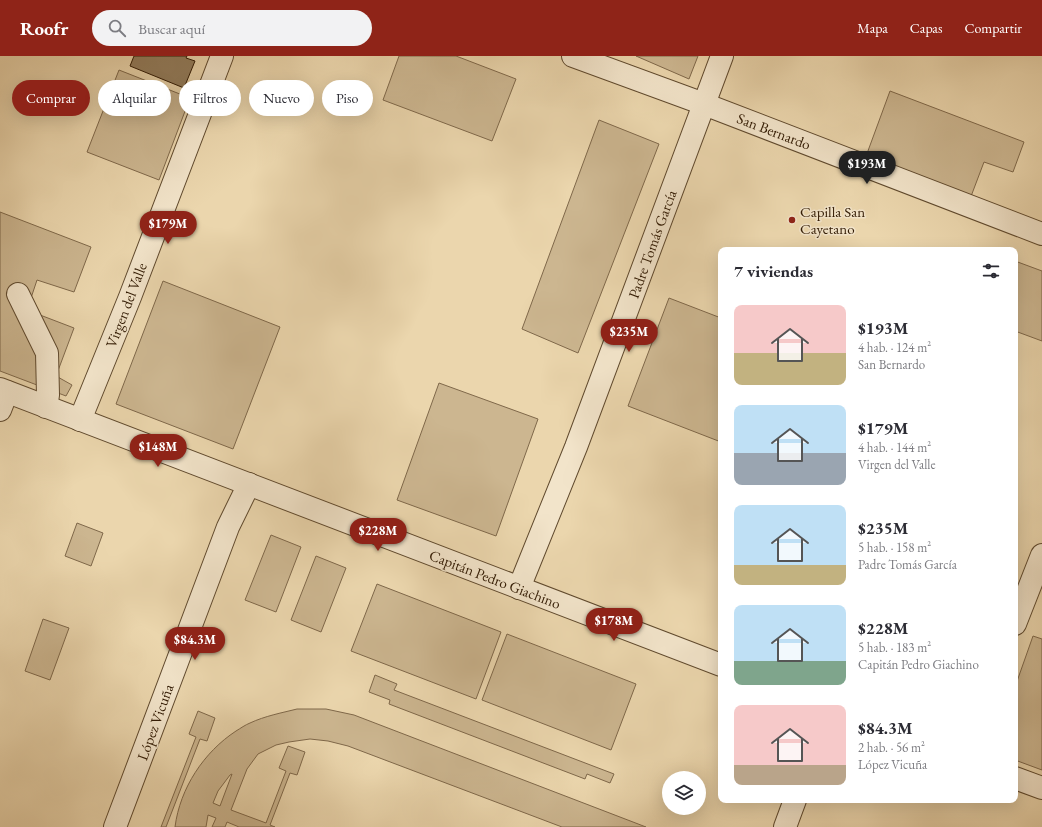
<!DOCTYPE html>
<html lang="es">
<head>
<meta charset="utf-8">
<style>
  :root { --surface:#fff; --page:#f2f2f3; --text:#2b2b33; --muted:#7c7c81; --accent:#8f2418 }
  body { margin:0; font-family:"EB Garamond",serif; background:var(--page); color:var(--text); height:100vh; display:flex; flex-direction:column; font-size:15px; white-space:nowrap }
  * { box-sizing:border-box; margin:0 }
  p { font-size:13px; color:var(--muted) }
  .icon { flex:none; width:22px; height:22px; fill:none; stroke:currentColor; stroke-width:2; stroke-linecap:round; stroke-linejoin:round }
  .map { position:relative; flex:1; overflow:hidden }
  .drawer { position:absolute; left:718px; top:191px; width:300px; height:556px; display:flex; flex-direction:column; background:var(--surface); border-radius:8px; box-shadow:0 4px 16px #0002 }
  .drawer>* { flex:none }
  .hud { position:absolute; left:12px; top:24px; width:380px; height:36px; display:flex; gap:8px }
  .controls { position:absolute; left:662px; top:715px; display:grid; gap:8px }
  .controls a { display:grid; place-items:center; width:44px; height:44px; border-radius:50%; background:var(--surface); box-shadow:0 4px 16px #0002; font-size:20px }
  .price { position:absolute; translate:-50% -34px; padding:0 9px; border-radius:14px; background:var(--accent); color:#fff; font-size:13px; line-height:26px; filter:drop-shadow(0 1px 2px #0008) }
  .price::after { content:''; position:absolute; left:50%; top:24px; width:12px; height:9px; margin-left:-6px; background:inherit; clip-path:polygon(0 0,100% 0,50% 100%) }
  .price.active { background:#222; color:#fff }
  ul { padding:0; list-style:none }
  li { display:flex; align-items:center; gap:12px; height:100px; padding:0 16px }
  li span { display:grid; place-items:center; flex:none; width:112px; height:80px; border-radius:8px; color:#555 }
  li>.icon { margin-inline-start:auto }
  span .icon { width:48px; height:48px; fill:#fffc; stroke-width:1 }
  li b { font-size:17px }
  h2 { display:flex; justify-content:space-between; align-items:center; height:48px; padding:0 16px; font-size:17px }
  .tag { padding:0 14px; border-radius:18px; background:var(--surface); box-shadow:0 4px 16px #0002; font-size:14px; line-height:36px }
  .tag.active { background:var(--accent); color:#fff }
  header { display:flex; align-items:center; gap:24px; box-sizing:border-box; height:56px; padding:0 20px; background:var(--accent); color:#fff }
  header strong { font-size:19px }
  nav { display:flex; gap:22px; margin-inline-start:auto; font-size:14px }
  .search { width:280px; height:36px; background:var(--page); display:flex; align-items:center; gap:10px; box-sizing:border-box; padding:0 14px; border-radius:22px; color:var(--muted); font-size:15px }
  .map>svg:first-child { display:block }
</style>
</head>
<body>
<header>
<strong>Roofr</strong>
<div class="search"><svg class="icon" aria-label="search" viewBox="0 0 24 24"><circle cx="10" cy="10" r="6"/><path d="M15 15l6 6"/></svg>Buscar aquí</div>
<nav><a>Mapa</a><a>Capas</a><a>Compartir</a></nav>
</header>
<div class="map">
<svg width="1042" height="771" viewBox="0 0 1042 771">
  <rect width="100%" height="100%" fill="#ebd6ad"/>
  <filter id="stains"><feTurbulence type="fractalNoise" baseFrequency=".005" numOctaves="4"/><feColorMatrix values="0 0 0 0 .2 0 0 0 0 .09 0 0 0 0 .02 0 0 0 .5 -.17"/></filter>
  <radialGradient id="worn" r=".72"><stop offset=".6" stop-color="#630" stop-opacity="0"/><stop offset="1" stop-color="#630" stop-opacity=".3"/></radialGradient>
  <g fill="#ccb690" stroke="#7f684a" fill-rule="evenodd">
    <path d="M399 0H456L516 23 492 85 383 44Z"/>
    <path d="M636 0H698L689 23Z"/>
    <path d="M119 14 190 42 159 124 87 96Z"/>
    <path d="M890 35 1024 86 1013 116 984 106 970 143 865 103Z"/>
    <path d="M599 64 659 88 578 297 522 273Z"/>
    <path d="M0 156 91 191 74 236 37 224 27 254 74 272 56 320 72 329 66 340 0 315Z"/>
    <path d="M1015 205 1042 215V285L1015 275Z"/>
    <path d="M163 225 280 271 233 393 116 348Z"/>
    <path d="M669 242 721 262V386L628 350Z"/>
    <path d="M439 327 538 363 496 480 397 444Z"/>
    <path d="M77 467 103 477 91 510 65 500Z"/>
    <path d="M271 479 301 491 276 556 245 544Z"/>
    <path d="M316 500 346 512 321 576 291 564Z"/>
    <path d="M377 528 501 576 476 643 351 595Z"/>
    <path d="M43 563 69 572 50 624 25 615Z"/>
    <path d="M507 578 636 628 611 694 482 644Z"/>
    <path d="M1033 580 1042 583V714L1015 704V631Z"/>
    <path d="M375 619 397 628 394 634 614 718 610 727 587 718 585 723 389 648 390 644 369 636Z"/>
    <path d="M297 653H326L354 659 646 771H562L348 690 328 685 310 683 289 686 276 689 258 698 247 713 231 754 266 767 286 715 279 712 288 690 305 696 297 719 290 717 270 769 275 771H239L227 766 225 771H212L216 762 208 759 206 771H175C180 732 204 696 236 675 241 672 245 669 250 667 265 660 281 657 297 653ZM232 718 220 750 213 747 218 735 230 719Z"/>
    <path d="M198 655 215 662 207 685 200 683 166 771H161L196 681 189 678Z"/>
  </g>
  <path fill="#927c5c" stroke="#321b04" d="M134 0H187L186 2 195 5 184 32 130 10Z"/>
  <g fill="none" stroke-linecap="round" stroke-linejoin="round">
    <g stroke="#604a2e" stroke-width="24">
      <g id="minor">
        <path d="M573 0 704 48 1042 178"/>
        <path d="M18 238 47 297 48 339 46 351"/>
        <path d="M0 333 721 609"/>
        <path d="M0 354 7 336"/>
        <path d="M80 364 130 241 222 0"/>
        <path d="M519 532 576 391 722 0"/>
        <path d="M1015 568 1042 499"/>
        <path d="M1015 722 1042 732"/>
        <path d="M115 771 228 471 249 428"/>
        <path d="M785 771 795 744"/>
      </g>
    </g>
    <use href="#minor" stroke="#f2e4ca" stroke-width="22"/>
  </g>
  <circle fill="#8f2418" stroke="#f2e4ca" stroke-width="1.5" cx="792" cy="164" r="4"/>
  <g text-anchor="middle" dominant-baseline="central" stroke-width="3" stroke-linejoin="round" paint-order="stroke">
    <g font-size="15" fill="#321b04" stroke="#f2e4ca">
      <text transform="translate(774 75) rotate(21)">San Bernardo</text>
      <text transform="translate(652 188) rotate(-70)">Padre Tomás García</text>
      <text transform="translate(126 249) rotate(-69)">Virgen del Valle</text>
      <text transform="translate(495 523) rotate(21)">Capitán Pedro Giachino</text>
      <text transform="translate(155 666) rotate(-70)">López Vicuña</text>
    </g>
    <g font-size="15" fill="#321b04" stroke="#f2e4ca" text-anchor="start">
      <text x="800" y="155">Capilla San<tspan x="800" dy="17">Cayetano</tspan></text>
    </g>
  </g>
  <rect width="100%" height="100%" filter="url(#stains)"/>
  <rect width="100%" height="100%" fill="url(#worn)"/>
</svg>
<div class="controls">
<a><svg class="icon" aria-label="layers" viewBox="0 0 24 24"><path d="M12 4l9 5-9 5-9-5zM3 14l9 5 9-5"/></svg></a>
</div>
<b class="price active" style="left:867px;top:129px">$193M</b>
<b class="price" style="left:168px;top:189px">$179M</b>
<b class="price" style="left:629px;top:297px">$235M</b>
<b class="price" style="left:158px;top:412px">$148M</b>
<b class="price" style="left:378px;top:496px">$228M</b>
<b class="price" style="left:614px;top:586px">$178M</b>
<b class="price" style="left:195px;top:605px">$84.3M</b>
<div class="hud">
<a class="tag active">Comprar</a>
<a class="tag">Alquilar</a>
<a class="tag">Filtros</a>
<a class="tag">Nuevo</a>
<a class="tag">Piso</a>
</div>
<section class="drawer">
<h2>7 viviendas<svg class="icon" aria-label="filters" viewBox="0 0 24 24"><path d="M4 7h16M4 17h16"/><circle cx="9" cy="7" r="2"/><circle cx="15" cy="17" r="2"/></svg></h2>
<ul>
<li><span style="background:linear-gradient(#f6c9c9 60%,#c2b280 0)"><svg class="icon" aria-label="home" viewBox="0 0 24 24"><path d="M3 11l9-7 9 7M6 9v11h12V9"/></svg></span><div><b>$193M</b><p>4 hab. · 124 m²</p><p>San Bernardo</p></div></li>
<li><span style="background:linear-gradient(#bfe0f5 60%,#9aa5b1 0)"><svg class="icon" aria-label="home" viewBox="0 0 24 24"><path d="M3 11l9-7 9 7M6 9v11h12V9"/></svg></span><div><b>$179M</b><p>4 hab. · 144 m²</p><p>Virgen del Valle</p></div></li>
<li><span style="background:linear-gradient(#bfe0f5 75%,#c2b280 0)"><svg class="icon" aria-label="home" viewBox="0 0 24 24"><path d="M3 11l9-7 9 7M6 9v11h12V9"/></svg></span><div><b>$235M</b><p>5 hab. · 158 m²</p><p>Padre Tomás García</p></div></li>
<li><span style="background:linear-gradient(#bfe0f5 70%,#7fa58c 0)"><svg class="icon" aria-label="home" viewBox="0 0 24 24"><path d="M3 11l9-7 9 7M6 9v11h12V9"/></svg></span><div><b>$228M</b><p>5 hab. · 183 m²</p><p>Capitán Pedro Giachino</p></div></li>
<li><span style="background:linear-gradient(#f6c9c9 75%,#b9a48a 0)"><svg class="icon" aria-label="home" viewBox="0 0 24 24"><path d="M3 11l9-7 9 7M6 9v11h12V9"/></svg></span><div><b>$84.3M</b><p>2 hab. · 56 m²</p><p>López Vicuña</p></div></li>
</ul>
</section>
</div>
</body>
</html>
